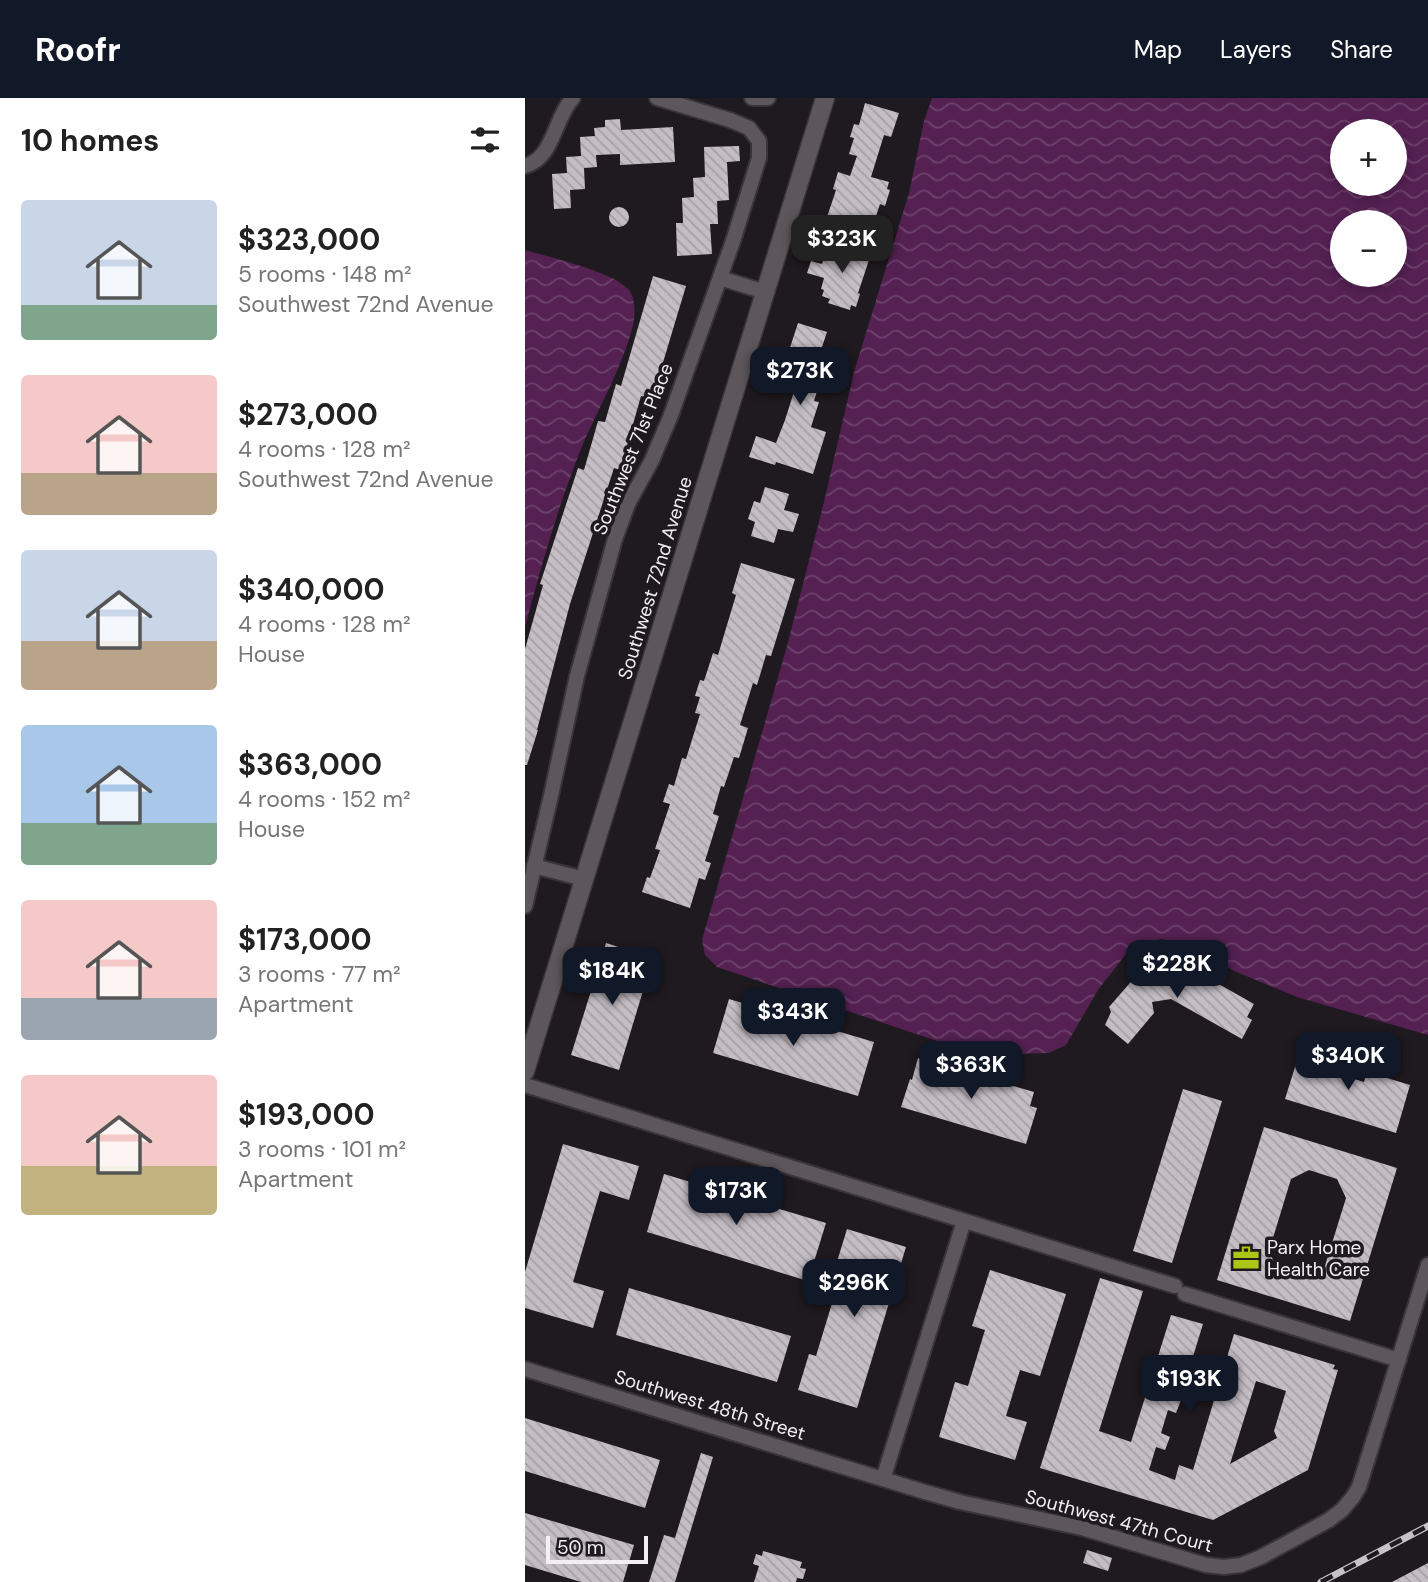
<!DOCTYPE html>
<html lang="en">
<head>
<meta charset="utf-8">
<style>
  :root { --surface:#fff; --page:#f2f2f2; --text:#222; --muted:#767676; --accent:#111827 }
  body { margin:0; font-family:"DM Sans",sans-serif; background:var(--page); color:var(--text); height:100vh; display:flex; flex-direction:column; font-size:26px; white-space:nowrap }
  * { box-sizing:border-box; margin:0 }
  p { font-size:23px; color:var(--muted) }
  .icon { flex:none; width:38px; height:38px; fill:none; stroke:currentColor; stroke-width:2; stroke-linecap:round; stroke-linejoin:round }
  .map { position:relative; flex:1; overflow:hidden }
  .drawer { display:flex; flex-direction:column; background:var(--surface); width:525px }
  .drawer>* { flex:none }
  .tools { position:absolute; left:805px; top:21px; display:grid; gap:14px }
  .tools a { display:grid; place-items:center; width:77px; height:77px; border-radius:50%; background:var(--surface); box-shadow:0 4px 10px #0003; font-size:35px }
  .scale { position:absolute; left:21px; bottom:18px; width:102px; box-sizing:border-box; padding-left:7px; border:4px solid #f2eef1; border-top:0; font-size:19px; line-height:24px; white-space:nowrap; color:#f2eef1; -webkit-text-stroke:5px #1f1a1f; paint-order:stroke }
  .price { position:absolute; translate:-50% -60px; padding:0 16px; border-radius:14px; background:var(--accent); color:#fff; font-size:23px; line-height:46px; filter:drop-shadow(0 2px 4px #0008) }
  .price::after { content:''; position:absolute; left:50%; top:42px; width:21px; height:16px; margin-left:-10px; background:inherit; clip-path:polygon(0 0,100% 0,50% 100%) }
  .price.active { background:#222; color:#fff }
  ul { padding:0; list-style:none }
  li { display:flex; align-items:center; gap:21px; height:175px; padding:0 21px }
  li span { display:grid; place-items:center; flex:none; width:196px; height:140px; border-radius:7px; color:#555 }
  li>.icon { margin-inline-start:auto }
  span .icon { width:84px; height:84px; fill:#fffc; stroke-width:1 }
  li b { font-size:30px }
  h2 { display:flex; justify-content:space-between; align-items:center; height:84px; padding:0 21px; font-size:30px }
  header { display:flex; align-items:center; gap:42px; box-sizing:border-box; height:98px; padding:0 35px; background:var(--accent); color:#fff }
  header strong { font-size:33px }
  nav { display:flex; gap:38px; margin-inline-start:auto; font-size:24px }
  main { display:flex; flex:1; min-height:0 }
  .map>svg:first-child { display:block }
</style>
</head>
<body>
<header>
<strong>Roofr</strong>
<nav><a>Map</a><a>Layers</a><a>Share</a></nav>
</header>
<main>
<section class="drawer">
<h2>10 homes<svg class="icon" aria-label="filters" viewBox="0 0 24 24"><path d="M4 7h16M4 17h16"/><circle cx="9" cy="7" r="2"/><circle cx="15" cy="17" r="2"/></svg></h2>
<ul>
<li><span style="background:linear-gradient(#c9d6e8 75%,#7fa58c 0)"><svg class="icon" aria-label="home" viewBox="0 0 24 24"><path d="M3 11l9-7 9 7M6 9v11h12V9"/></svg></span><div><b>$323,000</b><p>5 rooms · 148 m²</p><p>Southwest 72nd Avenue</p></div></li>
<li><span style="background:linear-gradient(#f6c9c9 70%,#b9a48a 0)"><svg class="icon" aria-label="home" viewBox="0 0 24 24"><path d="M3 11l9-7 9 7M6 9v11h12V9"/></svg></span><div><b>$273,000</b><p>4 rooms · 128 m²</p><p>Southwest 72nd Avenue</p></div></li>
<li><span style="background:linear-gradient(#c9d6e8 65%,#b9a48a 0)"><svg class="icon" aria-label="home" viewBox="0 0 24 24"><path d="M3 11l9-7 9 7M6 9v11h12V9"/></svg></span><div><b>$340,000</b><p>4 rooms · 128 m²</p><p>House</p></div></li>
<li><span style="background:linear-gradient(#a9c7e8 70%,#7fa58c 0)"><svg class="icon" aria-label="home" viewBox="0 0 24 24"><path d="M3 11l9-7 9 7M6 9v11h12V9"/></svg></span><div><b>$363,000</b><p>4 rooms · 152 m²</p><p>House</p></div></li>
<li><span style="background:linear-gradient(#f6c9c9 70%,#9aa5b1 0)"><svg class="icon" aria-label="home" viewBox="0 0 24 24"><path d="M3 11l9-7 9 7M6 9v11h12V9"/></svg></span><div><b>$173,000</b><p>3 rooms · 77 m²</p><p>Apartment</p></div></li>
<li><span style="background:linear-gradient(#f6c9c9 65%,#c2b280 0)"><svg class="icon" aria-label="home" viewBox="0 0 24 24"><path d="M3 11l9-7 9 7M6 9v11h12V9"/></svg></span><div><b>$193,000</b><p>3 rooms · 101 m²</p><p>Apartment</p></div></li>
</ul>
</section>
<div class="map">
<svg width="903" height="1484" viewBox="0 0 903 1484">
  <defs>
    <pattern id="water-waves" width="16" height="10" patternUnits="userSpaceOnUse" patternTransform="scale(1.75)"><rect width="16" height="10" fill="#542152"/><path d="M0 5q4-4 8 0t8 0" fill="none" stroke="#6d426b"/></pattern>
    <pattern id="building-back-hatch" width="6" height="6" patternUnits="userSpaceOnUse" patternTransform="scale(1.75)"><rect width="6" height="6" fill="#c4bdc4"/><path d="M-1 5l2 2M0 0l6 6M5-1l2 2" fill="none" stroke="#a5a0a5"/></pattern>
  </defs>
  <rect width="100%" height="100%" fill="#1f1a1f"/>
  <g fill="url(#water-waves)" fill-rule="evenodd">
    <path d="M407 0H903V937L772 899 709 873 657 845 636 841 608 847 573 892 541 947 524 955 482 956 474 959 415 944 192 869 180 857 177 842 262 548 299 404 329 274 384 95 399 23ZM817 33H870V86H817ZM817 124H870V177H817Z"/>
    <path d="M0 152C24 159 89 174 104 192 111 201 110 217 108 227 97 271 73 310 56 351 33 408 16 469 0 529Z"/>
  </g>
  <g fill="url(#building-back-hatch)" fill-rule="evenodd">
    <path d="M340 5 374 15 366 39 359 37 346 79 364 84 362 91 365 92 360 108 355 106 349 124 347 123 344 131 332 127 330 134 300 125 311 92 308 91 313 74 325 78 332 58 324 56 329 40 325 39 329 26 334 27Z"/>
    <path d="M95 21 96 32 148 29 150 64 95 67V56L71 57 72 69 59 70 60 91 45 92 46 110 29 111 27 76 42 75 41 59 56 58 55 39 70 38 69 30 80 29V22Z"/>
    <path d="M214 48 215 63 202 64 204 102 192 103 193 126H185L187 156 152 158 151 125H158L157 100 169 99 168 80 180 79 179 49Z"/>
    <circle cx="94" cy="119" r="10"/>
    <path d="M317 146 346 156 333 195 335 196 331 209 326 207 325 212 303 205 305 201 297 198 299 192 296 191 299 180 282 175 286 163 297 166 303 148 315 152Z"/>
    <path d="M128 178 161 188 127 301 116 298 95 372 89 370 45 506 12 632H13L2 667H0V551L18 487 15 486 53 370 59 372 73 323 80 324 91 286 96 288Z"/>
    <path d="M273 225 302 234 297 249 305 251 289 303 294 304 286 329 301 334 288 376 251 364 250 367 224 359 231 338 251 345 260 322 274 278 266 275 268 268 260 265Z"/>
    <path d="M240 389 264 396 259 412 274 416 268 434 253 431 249 445 226 438 230 424 223 421 229 403 235 405Z"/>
    <path d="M216 465 270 481 246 558 241 557 232 587 228 585 215 627 223 630 214 660 209 659 199 689 196 688 188 716 194 718 180 763 186 765 180 782 174 780 165 810 117 794 122 779 125 780 135 752 130 751 145 706 138 704 144 686 149 688 157 660 161 661 175 616 170 615 175 599 170 598 175 582 179 583 188 555 193 557 211 497 207 495Z"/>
    <path d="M81 845 128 860 94 972 46 957Z"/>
    <path d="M653 863 729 906 722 919 727 922 717 941 646 901 627 904 629 915 603 946 580 927 586 914 584 909 618 870Z"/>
    <path d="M204 901 349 944 333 998 188 955Z"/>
    <path d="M775 953 799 961 800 957 823 963 817 977 839 984 843 970 864 976 862 980 885 987 871 1035 760 1001Z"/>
    <path d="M393 960 509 994 505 1008 512 1010 501 1046 376 1009 385 981 387 982Z"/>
    <path d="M658 991 697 1003 647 1165 608 1153Z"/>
    <path d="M739 1029 872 1070 825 1223 692 1182ZM784 1072 812 1081 821 1100 799 1171 780 1181 752 1171 744 1153 766 1081Z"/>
    <path d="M38 1046 114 1068 104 1102 75 1093 48 1184 79 1193 68 1230 0 1210V1174Z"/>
    <path d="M139 1076 301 1125 283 1183 122 1134Z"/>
    <path d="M322 1131 381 1149 332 1310 273 1292 284 1256 291 1258 318 1169 311 1167Z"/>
    <path d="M465 1172 541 1196 515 1278 495 1272 481 1318 502 1324 490 1362 414 1339 430 1284 443 1288 460 1232 447 1228Z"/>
    <path d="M575 1180 618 1193 574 1333 606 1344 646 1217 678 1226 662 1278 654 1276 646 1299 656 1302 651 1315 643 1312 636 1335 645 1339 640 1352 631 1349 624 1372 650 1382 654 1367 668 1372 709 1236 810 1267 808 1271 813 1272 783 1372 688 1422 515 1370ZM731 1283 761 1293 749 1333 752 1340 705 1366Z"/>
    <path d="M104 1190 266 1238 252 1284 91 1237Z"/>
    <path d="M0 1320 135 1362 120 1410 0 1373Z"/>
    <path d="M176 1355 188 1359 150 1484H124L139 1437 150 1440Z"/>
    <path d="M0 1415 109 1447 98 1484H56L0 1467Z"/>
    <path d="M562 1452 587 1460 583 1473 558 1465Z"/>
    <path d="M238 1453 277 1464 275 1470 281 1471 278 1481 272 1480 271 1484H229L234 1468 228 1466 231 1456 237 1458Z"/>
    <path d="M903 1465V1484H867Z"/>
  </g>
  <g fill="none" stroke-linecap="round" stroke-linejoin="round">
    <g stroke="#383437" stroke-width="18">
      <g id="minor">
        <path d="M227 0H243"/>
        <path d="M0 68C29 60 29 20 48 0"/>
        <path d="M195 180 240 194"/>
        <path d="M9 768 59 781"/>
        <path d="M0 808 25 702 52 578 90 441 103 406 127 362 146 317 208 143 234 60V43L224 30 205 22 132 0"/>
        <path d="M0 987 650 1188"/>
        <path d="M660 1196 874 1262"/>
        <path d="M0 1271 400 1394 435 1404 557 1430 681 1467 699 1469 716 1467 736 1459 804 1422 817 1412 828 1399 834 1389 903 1167"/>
        <path d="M358 1381 439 1123"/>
      </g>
    </g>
    <g stroke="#383437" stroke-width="21">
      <path id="tertiary" d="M0 973 300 0"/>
    </g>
    <use href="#minor" stroke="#5d575c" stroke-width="14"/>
    <use href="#tertiary" stroke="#5d575c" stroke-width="18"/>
    <g stroke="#c6c2c5" stroke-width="7">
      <path id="rail" d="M796 1484 903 1428"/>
    </g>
    <use href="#rail" stroke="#1f1a1f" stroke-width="4.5" stroke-dasharray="13" stroke-linecap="butt"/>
  </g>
  <defs>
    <g id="office-bare" transform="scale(2.1)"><path d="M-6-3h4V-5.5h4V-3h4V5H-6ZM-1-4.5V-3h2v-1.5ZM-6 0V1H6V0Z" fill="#abc716" stroke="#1f1a1f" stroke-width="2.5" paint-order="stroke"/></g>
  </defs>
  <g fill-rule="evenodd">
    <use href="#office-bare" x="721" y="1160"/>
  </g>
  <g text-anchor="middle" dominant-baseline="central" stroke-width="7" stroke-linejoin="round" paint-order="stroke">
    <g font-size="19" fill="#f2eef1" stroke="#1f1a1f">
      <text transform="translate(108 351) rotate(-68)">Southwest 71st Place</text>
      <text transform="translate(130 480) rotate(-73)">Southwest 72nd Avenue</text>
      <text transform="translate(185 1307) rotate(17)">Southwest 48th Street</text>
      <text transform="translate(594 1423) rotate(15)">Southwest 47th Court</text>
    </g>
    <g font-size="19" fill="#f2eef1" stroke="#1f1a1f" text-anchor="start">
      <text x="742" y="1149">Parx Home<tspan x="742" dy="22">Health Care</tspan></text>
    </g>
  </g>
</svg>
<div class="tools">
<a>+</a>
<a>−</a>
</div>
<div class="scale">50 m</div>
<b class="price active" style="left:317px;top:177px">$323K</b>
<b class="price" style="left:275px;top:309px">$273K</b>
<b class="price" style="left:652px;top:902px">$228K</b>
<b class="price" style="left:87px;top:909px">$184K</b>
<b class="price" style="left:268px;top:950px">$343K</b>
<b class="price" style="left:823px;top:994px">$340K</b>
<b class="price" style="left:446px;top:1003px">$363K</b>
<b class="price" style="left:211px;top:1129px">$173K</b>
<b class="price" style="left:329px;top:1221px">$296K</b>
<b class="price" style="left:664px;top:1317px">$193K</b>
</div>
</main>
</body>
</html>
